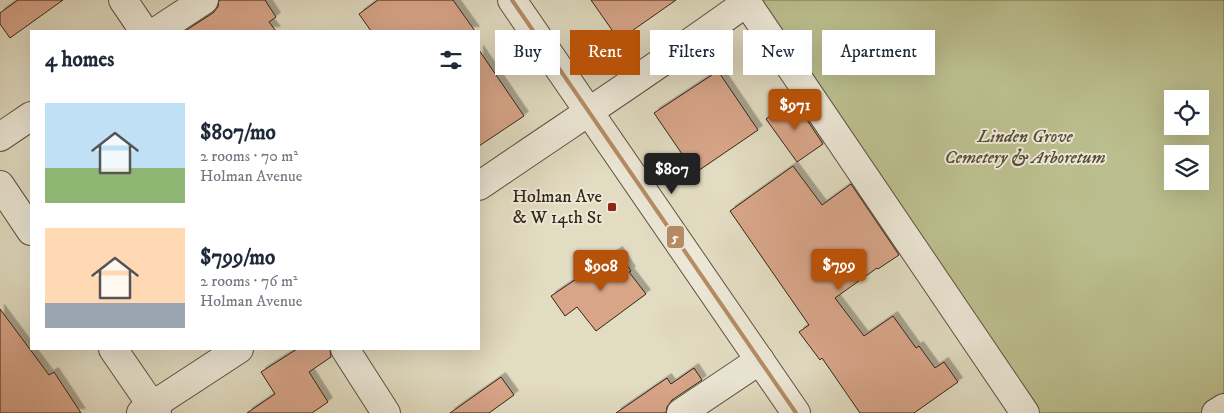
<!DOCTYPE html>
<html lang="en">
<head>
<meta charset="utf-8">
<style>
  :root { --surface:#fff; --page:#f6f6f7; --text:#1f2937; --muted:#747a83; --accent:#b45309 }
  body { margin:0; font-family:"IM FELL DW Pica",serif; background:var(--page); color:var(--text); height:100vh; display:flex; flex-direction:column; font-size:19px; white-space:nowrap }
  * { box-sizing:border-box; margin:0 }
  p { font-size:16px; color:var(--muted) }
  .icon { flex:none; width:28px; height:28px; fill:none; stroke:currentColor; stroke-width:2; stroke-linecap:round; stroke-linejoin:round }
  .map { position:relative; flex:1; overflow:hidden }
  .panel { position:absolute; left:30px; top:30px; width:450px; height:320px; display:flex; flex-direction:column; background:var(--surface); border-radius:0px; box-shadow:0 5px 20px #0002 }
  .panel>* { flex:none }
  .banner { position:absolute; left:495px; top:30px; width:475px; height:45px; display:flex; gap:10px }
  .buttons { position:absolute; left:1164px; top:90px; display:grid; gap:10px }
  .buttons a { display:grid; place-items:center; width:45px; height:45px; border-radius:0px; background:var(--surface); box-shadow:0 5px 20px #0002; font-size:25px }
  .price { position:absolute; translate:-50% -42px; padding:0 11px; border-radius:5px; background:var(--accent); color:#fff; font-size:16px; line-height:32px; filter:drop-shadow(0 1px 2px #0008) }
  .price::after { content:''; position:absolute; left:50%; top:30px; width:15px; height:11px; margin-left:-8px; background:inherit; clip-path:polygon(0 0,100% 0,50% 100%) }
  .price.on { background:#222; color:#fff }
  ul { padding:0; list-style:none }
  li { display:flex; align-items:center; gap:15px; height:125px; padding:0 15px }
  li span { display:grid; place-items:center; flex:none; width:140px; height:100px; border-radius:0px; color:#555 }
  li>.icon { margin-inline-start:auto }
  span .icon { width:60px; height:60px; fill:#fffc; stroke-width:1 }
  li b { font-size:21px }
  h2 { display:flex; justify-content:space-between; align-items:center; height:60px; padding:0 15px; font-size:21px }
  .pill { padding:0 18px; border-radius:0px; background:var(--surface); box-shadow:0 5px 20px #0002; font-size:18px; line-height:45px }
  .pill.on { background:var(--accent); color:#fff }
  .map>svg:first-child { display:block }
</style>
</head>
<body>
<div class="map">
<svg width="1224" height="413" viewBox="0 0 1224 413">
  <defs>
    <filter id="shadow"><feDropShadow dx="4.5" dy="-4.5" stdDeviation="0" flood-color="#0004"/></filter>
  </defs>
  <rect width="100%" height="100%" fill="#e2dcc2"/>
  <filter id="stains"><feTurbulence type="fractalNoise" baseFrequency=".004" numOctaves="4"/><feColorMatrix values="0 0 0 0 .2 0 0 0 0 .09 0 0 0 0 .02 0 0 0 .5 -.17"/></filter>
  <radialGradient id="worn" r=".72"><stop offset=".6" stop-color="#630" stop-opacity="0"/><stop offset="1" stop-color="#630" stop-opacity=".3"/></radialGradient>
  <path fill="#bbbe8e" stroke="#777252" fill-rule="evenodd" d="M745 0H1224V408L1216 413H1025ZM1172 99H1200V126H1172ZM1172 154H1200V181H1172Z"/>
  <g fill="#d8a589" stroke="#332516" filter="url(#shadow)">
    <path d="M18 0H63L10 38 0 24V13Z"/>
    <path d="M219 0H265L276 17 269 22 276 31H185L213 13 218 7Z"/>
    <path d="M378 0H453L475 31H371L359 14Z"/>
    <path d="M591 0H676L619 40Z"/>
    <path d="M479 50 524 116 479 146Z"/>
    <path d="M718 71 758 130 695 173 654 113Z"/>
    <path d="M793 99 823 144 797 162 766 119Z"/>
    <path d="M793 166 822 205 851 184 899 255 878 269 877 268 835 298 864 336 893 316 916 348 919 346 935 368 944 362 958 382 914 413H860L822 358 820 360 799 332 809 325 730 211Z"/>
    <path d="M618 251 631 271 629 272 646 294 596 331 577 307 565 316 551 296Z"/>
    <path d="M0 309 49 375 54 372 81 413H0Z"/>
    <path d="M297 349H330L331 357 309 372 328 402 312 413H247L275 394 261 372Z"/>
    <path d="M694 368 702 380 672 400 667 407 666 413H616L667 378 671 384Z"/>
    <path d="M501 377 514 395 489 413H450Z"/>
  </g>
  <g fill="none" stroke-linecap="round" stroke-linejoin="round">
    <g stroke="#5f5341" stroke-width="30">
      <g id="minor">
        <path d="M123 0 144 31"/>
        <path d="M512 0 796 413"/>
        <path d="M745 0 1025 413"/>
        <path d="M157 31 204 0"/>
        <path d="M0 137 31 116"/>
        <path d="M0 185 31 231"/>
        <path d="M479 186C568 125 659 66 747 2"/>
        <path d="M113 349 157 413"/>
        <path d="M345 349 386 413"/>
        <path d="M141 413 239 349"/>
        <path d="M681 413 760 360"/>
        <path d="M1216 413 1224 408"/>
      </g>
    </g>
    <use href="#minor" stroke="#ece8d7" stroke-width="28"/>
    <g stroke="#ece8d7" stroke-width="8">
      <path id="bus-1" d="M512 0 796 413"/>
    </g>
    <use href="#bus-1" stroke="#b68c64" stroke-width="4"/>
  </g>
  <rect fill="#8f2418" stroke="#ece8d7" stroke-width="2" x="607" y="202" width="10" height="10" rx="2.5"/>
  <g text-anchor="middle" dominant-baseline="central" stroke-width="4" stroke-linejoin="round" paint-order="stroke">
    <g font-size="18" font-style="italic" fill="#554b34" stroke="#ece8d7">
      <text x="1025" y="137">Linden Grove<tspan x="1025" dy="21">Cemetery &amp; Arboretum</tspan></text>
    </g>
    <g font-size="18" fill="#332516" stroke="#ece8d7" text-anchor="end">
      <text x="602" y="197">Holman Ave<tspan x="602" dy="21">&amp; W 14th St</tspan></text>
    </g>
  </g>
  <rect stroke="#ece8d7" stroke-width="2" x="666" y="225" width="19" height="24" rx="5" fill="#b68c64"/>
  <g font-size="14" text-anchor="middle" font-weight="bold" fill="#fff">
    <text x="675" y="242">5</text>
  </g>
  <rect width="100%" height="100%" filter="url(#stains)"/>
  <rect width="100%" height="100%" fill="url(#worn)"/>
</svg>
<div class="buttons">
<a><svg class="icon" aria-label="locate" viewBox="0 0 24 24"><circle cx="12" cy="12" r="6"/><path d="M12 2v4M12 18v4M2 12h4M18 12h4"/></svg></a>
<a><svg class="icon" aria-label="layers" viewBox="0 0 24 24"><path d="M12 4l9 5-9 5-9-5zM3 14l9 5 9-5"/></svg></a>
</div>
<b class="price" style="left:795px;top:131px">$971</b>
<b class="price on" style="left:672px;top:195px">$807</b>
<b class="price" style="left:839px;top:291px">$799</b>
<b class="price" style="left:601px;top:292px">$908</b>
<div class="banner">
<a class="pill">Buy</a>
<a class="pill on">Rent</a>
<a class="pill">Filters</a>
<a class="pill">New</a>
<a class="pill">Apartment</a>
</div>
<section class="panel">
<h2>4 homes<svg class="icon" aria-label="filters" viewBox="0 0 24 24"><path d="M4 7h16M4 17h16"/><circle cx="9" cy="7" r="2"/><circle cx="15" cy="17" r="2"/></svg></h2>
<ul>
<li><span style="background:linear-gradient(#bfe0f5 65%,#8fb573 0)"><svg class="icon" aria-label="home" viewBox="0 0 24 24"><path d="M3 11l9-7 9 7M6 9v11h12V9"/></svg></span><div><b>$807/mo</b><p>2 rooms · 70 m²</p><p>Holman Avenue</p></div></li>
<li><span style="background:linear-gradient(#ffd9b3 75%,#9aa5b1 0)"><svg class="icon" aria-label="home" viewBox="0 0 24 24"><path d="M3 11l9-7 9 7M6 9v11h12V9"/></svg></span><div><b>$799/mo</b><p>2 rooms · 76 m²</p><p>Holman Avenue</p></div></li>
</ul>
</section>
</div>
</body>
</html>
